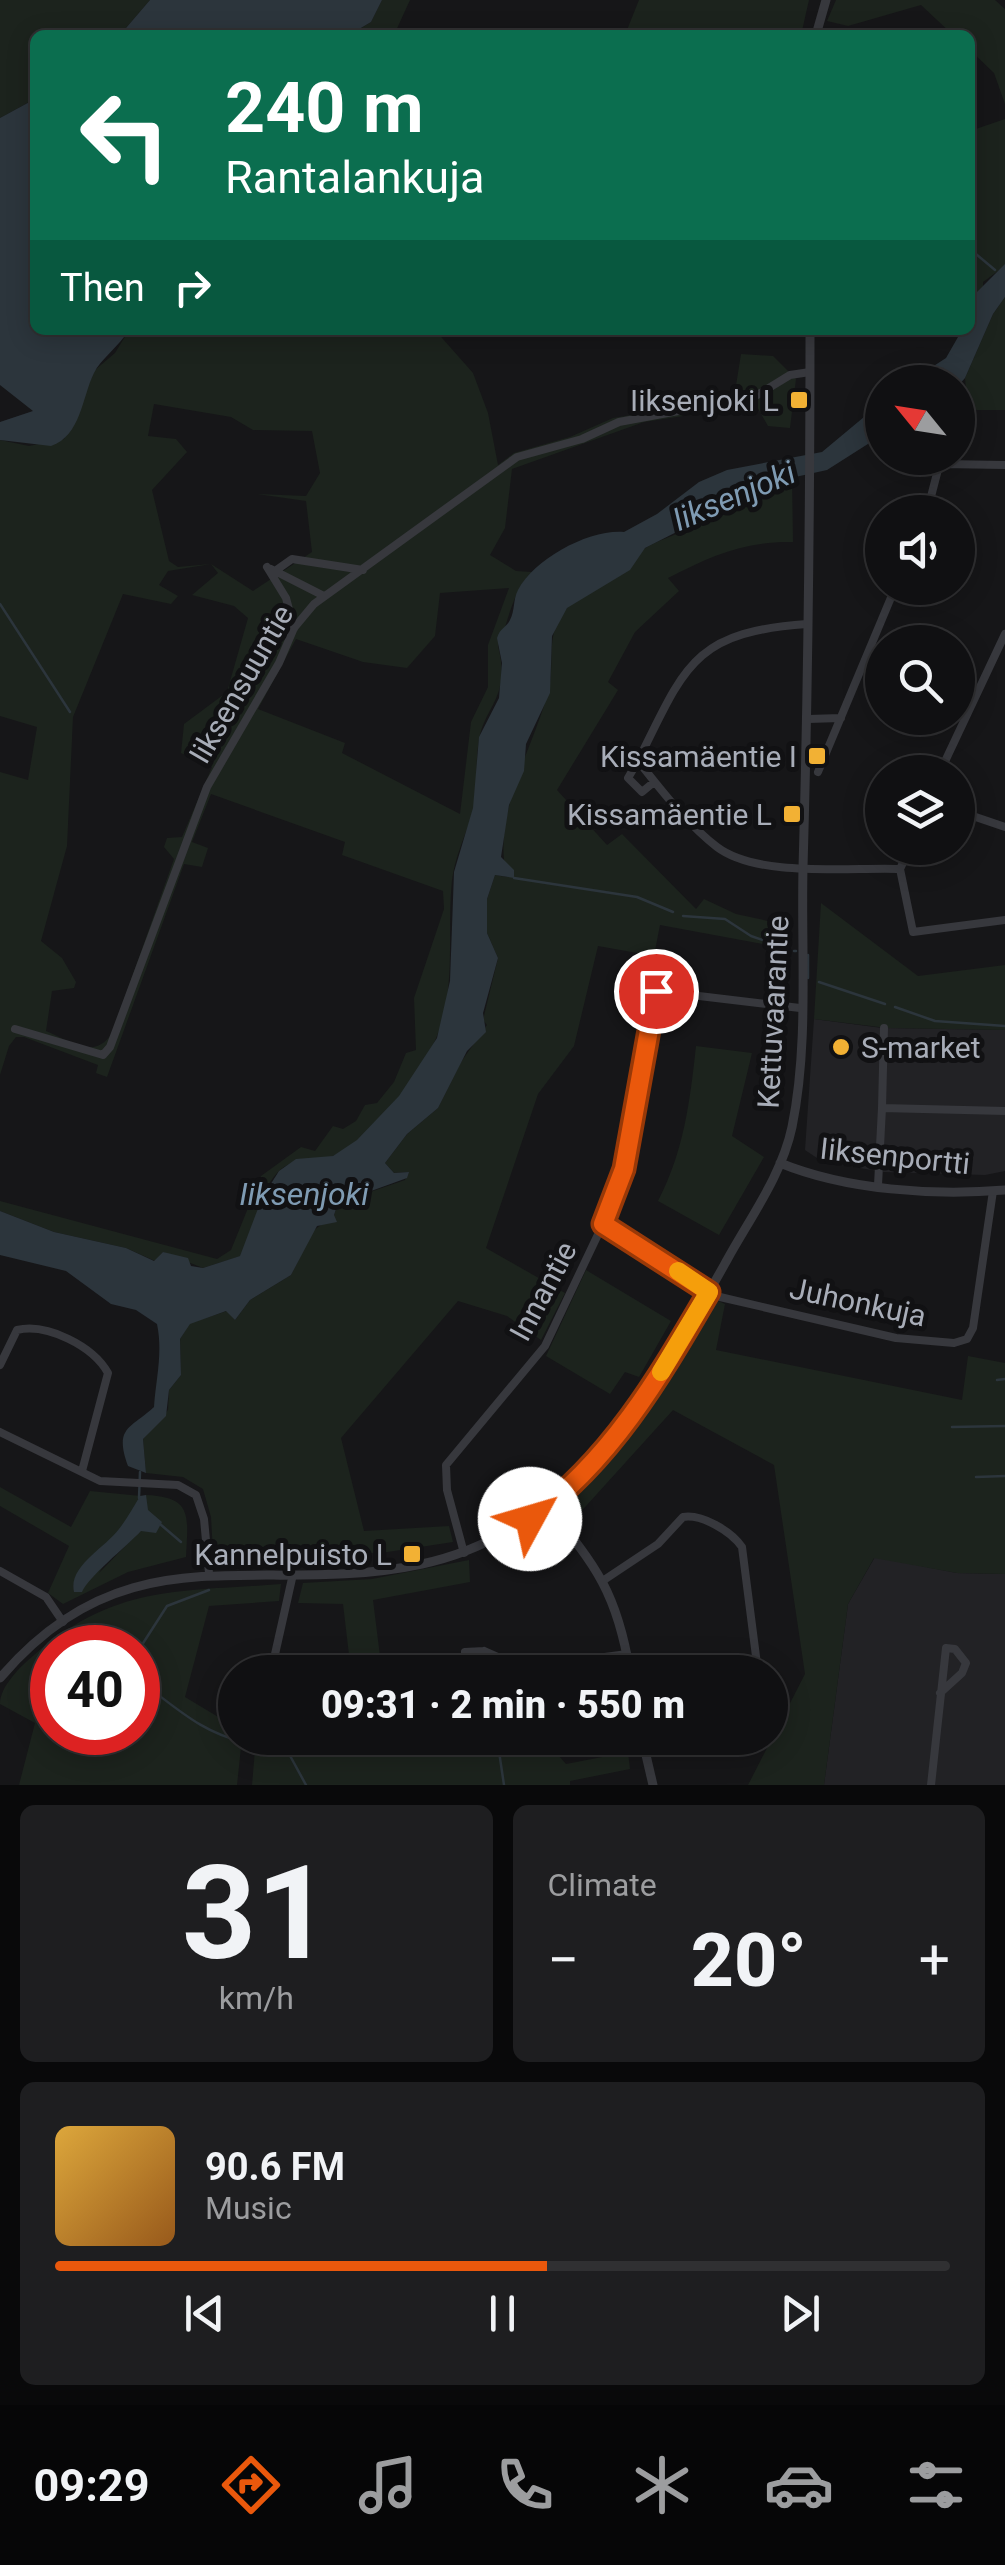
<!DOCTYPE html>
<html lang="en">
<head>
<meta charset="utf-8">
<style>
  body { margin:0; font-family:Roboto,sans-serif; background:#1e1e20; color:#f1f3f6; height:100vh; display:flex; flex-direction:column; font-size:38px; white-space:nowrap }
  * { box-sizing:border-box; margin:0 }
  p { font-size:32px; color:#9c9d9f }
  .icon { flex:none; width:55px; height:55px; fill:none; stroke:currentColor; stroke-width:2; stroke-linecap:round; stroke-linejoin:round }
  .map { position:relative; height:1785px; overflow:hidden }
  .drawer { display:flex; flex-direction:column; gap:20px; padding:20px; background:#09090a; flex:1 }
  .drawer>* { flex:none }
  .guide { position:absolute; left:30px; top:30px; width:945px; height:305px; border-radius:15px; box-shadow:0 5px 25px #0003,0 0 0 2px #303032; background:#0b6e4f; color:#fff; overflow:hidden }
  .needle { width:65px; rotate:300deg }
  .fabs { position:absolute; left:865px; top:365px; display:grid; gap:20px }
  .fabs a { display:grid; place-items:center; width:110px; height:110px; border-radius:50%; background:#101012; box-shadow:0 5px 25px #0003,0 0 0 2px #303032; font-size:50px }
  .speed { position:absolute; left:30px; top:1625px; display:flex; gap:20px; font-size:50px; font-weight:700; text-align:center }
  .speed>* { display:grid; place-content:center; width:130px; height:130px; border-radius:50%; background:#101012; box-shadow:0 5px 25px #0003,0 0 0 2px #303032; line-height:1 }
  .speed .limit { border:15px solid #d22; background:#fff; color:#111 }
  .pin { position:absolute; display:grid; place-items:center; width:85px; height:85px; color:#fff; margin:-42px; border:5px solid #fff; border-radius:50%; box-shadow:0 2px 10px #0007 }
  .me { position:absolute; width:110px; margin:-55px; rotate:51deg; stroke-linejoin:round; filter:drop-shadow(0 0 8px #0008) }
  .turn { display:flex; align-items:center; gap:35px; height:210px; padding:0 30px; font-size:45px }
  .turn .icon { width:130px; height:130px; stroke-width:2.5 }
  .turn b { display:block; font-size:70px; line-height:85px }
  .then { display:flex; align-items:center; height:95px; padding:0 30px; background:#0003; gap:20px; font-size:38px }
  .big { font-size:75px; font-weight:800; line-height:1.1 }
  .drawer .card { flex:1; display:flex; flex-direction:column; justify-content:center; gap:15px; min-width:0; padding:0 35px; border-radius:15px; background:#1e1e20 }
  .drawer .dial { align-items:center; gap:0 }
  .dial b { font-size:130px; line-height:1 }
  .song { display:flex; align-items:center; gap:30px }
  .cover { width:120px; height:120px; border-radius:15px; background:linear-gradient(135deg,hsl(40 70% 55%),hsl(30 70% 35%)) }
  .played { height:10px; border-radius:5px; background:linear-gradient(90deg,#ea580c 55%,#303032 55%) }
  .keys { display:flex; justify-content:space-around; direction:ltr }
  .heat { display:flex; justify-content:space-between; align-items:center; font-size:55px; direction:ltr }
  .drawer .tiles { flex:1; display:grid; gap:20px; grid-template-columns:1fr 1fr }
  .card:last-child { grid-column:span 2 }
  .trip { position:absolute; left:218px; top:1655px; width:570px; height:100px; border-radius:50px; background:#101012; box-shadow:0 5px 25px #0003,0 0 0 2px #303032; font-weight:800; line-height:100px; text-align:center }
  .dock { display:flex; height:160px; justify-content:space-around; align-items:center; background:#060607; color:#9c9d9f }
  .dock .icon { width:70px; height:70px }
  .dock .selected { color:#ea580c }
  .dock b { font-size:45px; color:#f1f3f6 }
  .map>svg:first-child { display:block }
</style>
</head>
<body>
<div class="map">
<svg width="1005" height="1785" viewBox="0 0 1005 1785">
  <rect width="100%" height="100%" fill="#161618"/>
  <path fill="#222225" d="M814,1019L882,1028L878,1171L823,1162L805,1150Z
    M887,1028L1005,1030V1171L985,1175L883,1172Z
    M875,1557L957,1573L1005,1574V1785H824L848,1604Z"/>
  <path fill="#1c231d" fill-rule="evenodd" d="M0,0H150L120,35H35V99L0,118Z
    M382,0H410L394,35H349L371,22Z
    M639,0H809L801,35H625Z
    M836,0H995L1005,9V104L994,73L970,50V35H953L921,5L848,26L827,21Z
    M1005,119V266L983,282V292L970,309V131Z
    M1005,297V410H968L965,378L993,314Z
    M129,330H435L473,373L488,413L498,465L514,453L570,437L613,418L734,398L741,354L773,356L796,379L790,428L768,426L756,405L644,422L512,469L505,528L490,555L516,571L532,572C512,591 509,621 498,646C512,700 482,705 478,747C475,768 479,794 472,815C465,836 455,857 452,880C446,940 460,1005 426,1057C405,1090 372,1143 333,1156C312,1163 296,1154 277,1173C256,1196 256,1230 241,1256L203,1268L163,1252L155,1261L126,1248L54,1232L0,1211V1201L217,1259L231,1250L261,1176L301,1147L315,1151L333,1126L343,1129L356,1121L365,1105L377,1103L394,1082L406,1053L416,1050L414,998L444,909L443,891L342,855L345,842L211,794L192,842L208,848L202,867L184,864L107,1077L96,1073L98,1065L24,1037H16L9,1046L0,1075V772L28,780L37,727L0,716V440L29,446L64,439L95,370L115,353ZM154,404L231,417L253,430L312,431L320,473L306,496L257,494L306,501L312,552L253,591L211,564L178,567L169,561L152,490L187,452L176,439L148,436ZM211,564L218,573L192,595L234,606L248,618L227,692L184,724L181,753L212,767L182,837L167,838L164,847L174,859L112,1033C94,1061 71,1041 46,1031L52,991L74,988L76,982L62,958L41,941L67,846L73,717L123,594L171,604L178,596L159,585L168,571ZM509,588L488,645V687L471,722L460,814L342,753L345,743L258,709L296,639L363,662L407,668L435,636L440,593Z
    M792,477L793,542C744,541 711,556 668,578L679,591L635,632L608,682L618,690L557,790L607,845L622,834L696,909L704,899L736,914L782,924L784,948L660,925L654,956L598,946L574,1046L538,1094L486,1248L565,1293L541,1340L507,1316L458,1301L341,1438L364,1531L449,1526L453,1542L381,1553L213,1552L211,1517L203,1489L183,1477L146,1473L143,1439L168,1410L169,1390L181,1375L180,1339L190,1323L227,1311L235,1320L250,1300L291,1275L313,1231L334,1215L338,1203L405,1180L408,1172L394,1173L385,1163L407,1134L438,1108L461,1062L487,1025L483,1020L498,958L487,933V899L495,875L507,877C491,814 533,750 549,689C555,663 545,634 565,610C575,598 591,594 603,585C616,575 628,559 642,550C659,539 680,534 697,525C728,509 758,483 792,477Z
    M821,903L918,976L1005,965V1030L887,1028L814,1019Z
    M696,1046L752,1053L732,1136L764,1157L719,1235L658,1201C684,1151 690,1101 696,1046Z
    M586,1270L671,1321L639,1377L625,1372L610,1394L546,1356Z
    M711,1298L725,1304L716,1350L962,1400L968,1356L1005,1363V1574L957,1573L874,1558L848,1604L824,1785H748L805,1674L774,1465L673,1410L577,1516L568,1496L629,1432Z
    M0,1487L71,1527L90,1491L141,1496L135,1514L99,1573L141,1530L146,1495C193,1497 188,1516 186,1557L128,1572L63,1604L48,1593L69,1546L0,1506Z
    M469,1560L470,1582L373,1600L382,1672H351L343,1604L298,1603L303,1583L372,1579Z
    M281,1584L279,1601L209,1606L185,1697L235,1727V1738H242L237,1785H19L35,1723L0,1704C0,1686 21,1666 34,1655C116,1584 180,1592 281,1584ZM52,1648H138V1732H52Z
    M256,1738H543L566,1764L628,1752L630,1769L570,1781V1785H252Z"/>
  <path fill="#2c353c" d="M150,0H382L371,22L349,35H120Z
    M35,99V330H129C119,346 100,360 94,373C82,397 81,436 51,446L0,440V422L33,411L0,385V118Z
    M1005,264V297L993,314L965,378L958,386L909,382L946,358L962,330H970L975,294Z
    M882,402V435L827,470L777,481L645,548L630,570L567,608L552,636L550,693L526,744L524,771L509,805L501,857L514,870V878L495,875L487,899V933L498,958L483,1013L486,1032L467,1051L438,1108L407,1134L385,1163L394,1173L409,1172L407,1178L338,1203L334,1215L337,1222L317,1226L291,1275L250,1300L235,1320L226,1311L190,1324L180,1339L181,1375L169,1390L166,1416L143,1439L146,1473L128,1466C114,1427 130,1429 154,1407C156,1378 163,1353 157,1324L136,1310L111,1304L66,1271L0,1255V1211L54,1232L126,1248L154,1261L163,1252L188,1258L191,1266L203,1268L240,1256L262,1198L279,1171L296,1159L333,1156L357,1140L399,1096L437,1038L450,981L454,872L473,808L479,737L499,698L502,663L497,638C500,628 506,628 510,620C515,611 513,599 518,590C535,558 590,529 624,532L657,514L699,482L727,470L822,452Z
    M146,1495L148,1510L162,1522L156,1533L141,1531C126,1547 88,1577 82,1592H74C68,1566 105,1548 119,1529C127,1519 134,1506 140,1496Z"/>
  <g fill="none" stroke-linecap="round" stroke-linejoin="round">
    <path stroke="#2c353c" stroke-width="2.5" d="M970,249L995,270
      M0,604L70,712
      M514,878L637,897L673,912
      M683,916L725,919L751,936L783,947
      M794,951H796
      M808,978V955
      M819,982L885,1004
      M895,1007L935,1021L1005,1026
      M997,1380L1005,1379
      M952,1427L1005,1426
      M976,1477L1005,1476
      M139,1498L140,1472
      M160,1524L181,1542
      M138,1651L167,1606L209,1590
      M138,1680C174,1705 199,1732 244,1742
      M497,1738L504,1785
      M254,1744L288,1752L306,1785"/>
    <path stroke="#37383d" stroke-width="8" d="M942,464L1005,465
      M927,512L941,458
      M267,567L286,598L294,628
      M271,569L324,596
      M275,571L292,559L363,570
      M807,624C693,632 685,666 638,761C662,791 687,824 717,847C758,878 850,867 900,869L910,848
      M808,719L841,718
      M638,761L628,778L642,792L654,782
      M818,772L895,588
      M940,772L1005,634
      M958,811L1005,827
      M900,869L913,932L1005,920
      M15,1029L103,1055L110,1047L207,787L279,663L294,628L314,604L517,457L582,439L619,422L754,397L790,375L810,372
      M882,1108L884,1028
      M878,1185L882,1108L1005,1111
      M603,1224L720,1297L896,1338L954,1343L967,1339L973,1328L993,1191
      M0,1365L17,1330C47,1323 93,1346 108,1373L82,1471
      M0,1432L100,1481L178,1485L196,1495L204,1519L209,1573
      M464,1553L447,1490L446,1465L545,1346L603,1224L624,1169L657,991L800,1008
      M0,1571L46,1597L63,1622
      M604,1580L658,1544L683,1517C702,1514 731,1531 742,1547L758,1672
      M484,1651L467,1663L465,1652L484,1651L523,1668L627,1654
      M271,1672L293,1574
      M646,1754L717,1738
      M931,1785L946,1648L955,1649L966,1663L962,1673L940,1693"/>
    <path stroke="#37383d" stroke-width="9" d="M816,35L826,0
      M780,1163C846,1190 934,1196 1005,1190
      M547,1506C597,1567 617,1593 630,1672
      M0,1678C131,1525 259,1599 422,1564C577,1531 656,1387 727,1260C750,1218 782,1175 792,1127C809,1044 801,953 803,868C808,689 810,509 810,330
      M642,1738L653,1785"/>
  </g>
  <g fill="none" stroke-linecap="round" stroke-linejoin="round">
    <g stroke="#983908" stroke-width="25">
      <path id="route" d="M530,1519C611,1461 660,1376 709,1292L603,1224L624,1169L656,991"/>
    </g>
    <use href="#route" stroke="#ea580c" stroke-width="18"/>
    <path stroke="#f59e0b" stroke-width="18" d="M661,1372L709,1292L678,1271"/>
  </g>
  <g fill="#f2b134" stroke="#111113" stroke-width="4">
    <rect x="789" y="390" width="20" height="20" rx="5"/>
    <rect x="807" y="746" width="20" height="20" rx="5"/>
    <rect x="782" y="804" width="20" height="20" rx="5"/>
    <circle cx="841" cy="1047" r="10"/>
    <rect x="402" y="1544" width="20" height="20" rx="5"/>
  </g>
  <g text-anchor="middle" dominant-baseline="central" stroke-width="10" stroke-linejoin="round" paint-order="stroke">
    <g font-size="30" fill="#a8adb8" stroke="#111113" text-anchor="end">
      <text x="779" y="400">Iiksenjoki L</text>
      <text x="797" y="756">Kissamäentie I</text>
      <text x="772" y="814">Kissamäentie L</text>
      <text x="861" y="1047" text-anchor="start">S-market</text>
      <text x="392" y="1554">Kannelpuisto L</text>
    </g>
    <g font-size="30" fill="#a8adb8" stroke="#111113">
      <text transform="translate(241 684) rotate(-60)">Iiksensuuntie</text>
      <text transform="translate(773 1012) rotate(-87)">Kettuvaarantie</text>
      <text transform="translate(895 1156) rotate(6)">Iiksenportti</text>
      <text transform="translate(543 1291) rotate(-62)">Innantie</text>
      <text transform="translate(858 1302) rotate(12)">Juhonkuja</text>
    </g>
    <g font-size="32" font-style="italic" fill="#7f9bb3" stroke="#111113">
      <text transform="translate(734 496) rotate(-23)">Iiksenjoki</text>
      <text x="304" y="1194">Iiksenjoki</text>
    </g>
  </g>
</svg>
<div class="fabs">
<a><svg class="needle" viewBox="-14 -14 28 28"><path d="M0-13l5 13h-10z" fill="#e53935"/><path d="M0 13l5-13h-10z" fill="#9c9d9f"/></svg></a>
<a><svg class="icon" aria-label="sound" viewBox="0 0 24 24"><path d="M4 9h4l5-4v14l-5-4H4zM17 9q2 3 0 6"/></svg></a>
<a><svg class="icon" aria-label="search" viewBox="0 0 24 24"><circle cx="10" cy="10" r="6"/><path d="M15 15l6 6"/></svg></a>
<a><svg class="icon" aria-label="layers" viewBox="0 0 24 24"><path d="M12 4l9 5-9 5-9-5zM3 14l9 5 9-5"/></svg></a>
</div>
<div class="speed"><div class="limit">40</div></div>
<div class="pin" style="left:656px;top:991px;background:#d93025"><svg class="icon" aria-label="arrive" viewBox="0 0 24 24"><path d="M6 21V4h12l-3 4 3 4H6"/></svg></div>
<svg class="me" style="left:530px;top:1519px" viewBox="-20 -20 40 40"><circle r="19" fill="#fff"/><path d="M0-13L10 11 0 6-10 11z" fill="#ea580c"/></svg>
<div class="trip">09:31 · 2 min · 550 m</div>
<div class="guide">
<div class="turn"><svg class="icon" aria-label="left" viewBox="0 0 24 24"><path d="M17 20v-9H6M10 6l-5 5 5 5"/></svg><div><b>240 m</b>Rantalankuja</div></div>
<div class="then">Then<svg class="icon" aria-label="right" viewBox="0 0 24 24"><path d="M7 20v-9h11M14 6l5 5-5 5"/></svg></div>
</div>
</div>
<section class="drawer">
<div class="tiles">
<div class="card dial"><b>31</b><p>km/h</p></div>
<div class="card"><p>Climate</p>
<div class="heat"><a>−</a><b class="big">20°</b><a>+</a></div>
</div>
<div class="card">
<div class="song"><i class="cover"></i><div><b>90.6 FM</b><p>Music</p></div></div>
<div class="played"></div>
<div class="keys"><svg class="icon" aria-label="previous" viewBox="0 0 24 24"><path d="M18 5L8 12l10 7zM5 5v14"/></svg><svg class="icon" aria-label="pause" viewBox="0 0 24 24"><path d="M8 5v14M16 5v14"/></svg><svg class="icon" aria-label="next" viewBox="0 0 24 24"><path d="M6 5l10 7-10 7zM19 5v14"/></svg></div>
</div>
</div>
</section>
<nav class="dock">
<b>09:29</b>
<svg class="icon selected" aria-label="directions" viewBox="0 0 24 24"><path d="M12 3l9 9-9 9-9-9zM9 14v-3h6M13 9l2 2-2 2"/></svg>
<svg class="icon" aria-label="music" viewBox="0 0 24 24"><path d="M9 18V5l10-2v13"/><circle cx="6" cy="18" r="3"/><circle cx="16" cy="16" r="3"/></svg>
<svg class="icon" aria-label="phone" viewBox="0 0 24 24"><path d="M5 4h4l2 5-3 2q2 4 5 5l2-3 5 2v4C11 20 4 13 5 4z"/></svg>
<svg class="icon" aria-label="climate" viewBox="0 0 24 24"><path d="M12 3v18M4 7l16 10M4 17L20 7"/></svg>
<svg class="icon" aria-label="car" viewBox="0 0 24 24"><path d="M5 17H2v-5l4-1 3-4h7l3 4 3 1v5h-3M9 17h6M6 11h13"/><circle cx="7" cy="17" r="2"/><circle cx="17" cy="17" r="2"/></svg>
<svg class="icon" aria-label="filters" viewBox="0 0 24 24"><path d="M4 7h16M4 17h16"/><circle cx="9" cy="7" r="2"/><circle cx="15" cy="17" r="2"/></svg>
</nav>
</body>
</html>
